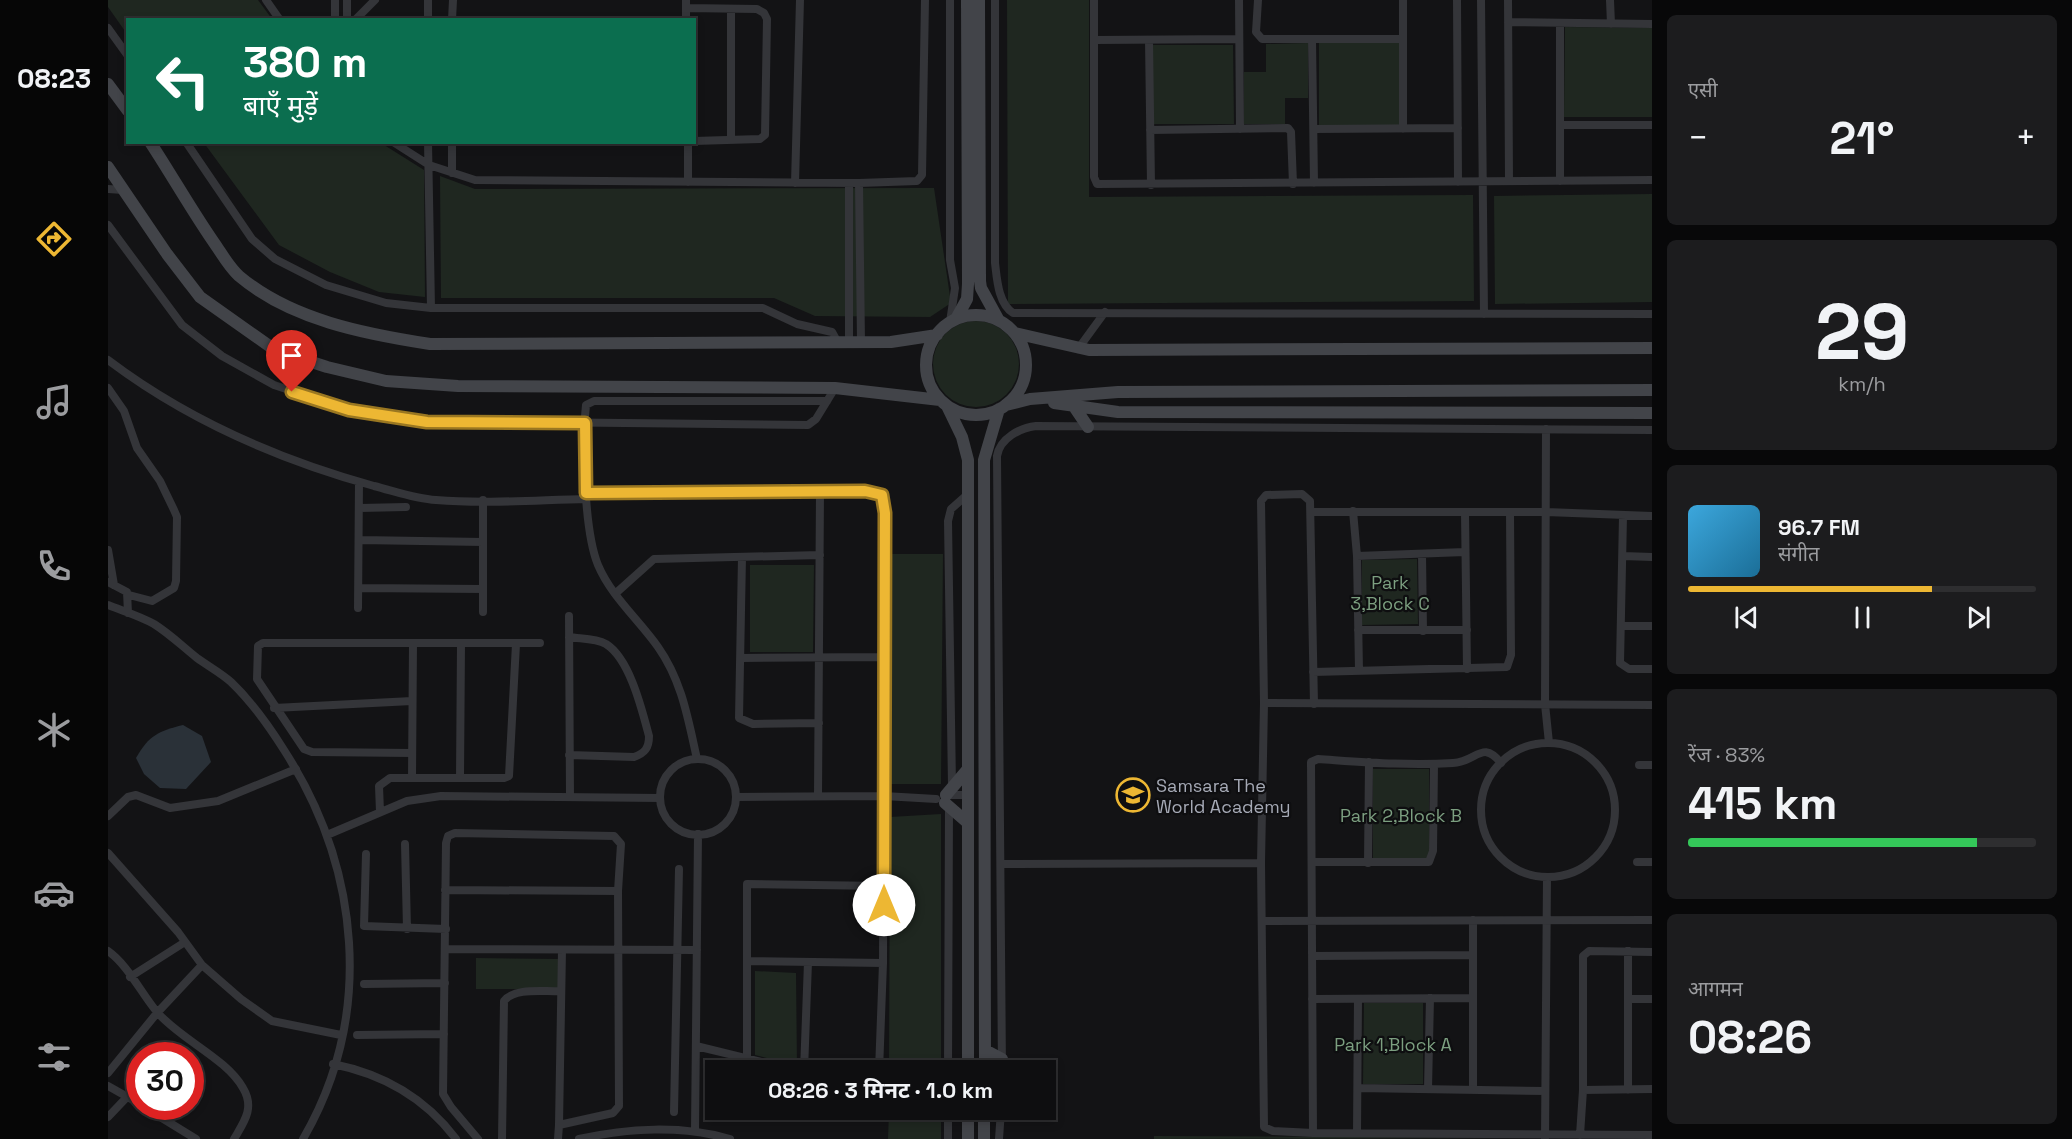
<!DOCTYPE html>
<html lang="hi">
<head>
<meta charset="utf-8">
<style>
  body { margin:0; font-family:"Space Grotesk","Noto Sans Devanagari",sans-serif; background:#1c1c1e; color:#f1f3f6; height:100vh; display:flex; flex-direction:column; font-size:22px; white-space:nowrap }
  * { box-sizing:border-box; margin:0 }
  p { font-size:20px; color:#9b9c9f }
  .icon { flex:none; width:33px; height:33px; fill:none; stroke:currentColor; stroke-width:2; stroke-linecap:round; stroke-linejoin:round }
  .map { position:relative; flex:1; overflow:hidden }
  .side { display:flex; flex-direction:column; gap:15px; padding:15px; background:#080809; width:420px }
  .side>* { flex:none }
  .banner { position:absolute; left:18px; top:18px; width:570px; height:126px; border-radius:0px; box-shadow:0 3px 9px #0003,0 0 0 2px #2e2e30; background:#0b6e4f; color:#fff; overflow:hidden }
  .speed { position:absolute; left:18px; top:1042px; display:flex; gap:12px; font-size:30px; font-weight:700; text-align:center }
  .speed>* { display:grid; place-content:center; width:78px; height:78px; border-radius:50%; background:#0e0e10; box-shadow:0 3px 9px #0003,0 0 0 2px #2e2e30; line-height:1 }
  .speed .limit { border:9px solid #d22; background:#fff; color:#111 }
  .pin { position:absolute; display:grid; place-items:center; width:51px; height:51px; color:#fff; margin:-62px -26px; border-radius:50% 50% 50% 0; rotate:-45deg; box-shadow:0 0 6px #0007 }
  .pin .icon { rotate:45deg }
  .me { position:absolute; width:66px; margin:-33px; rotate:0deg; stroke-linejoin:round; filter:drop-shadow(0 0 4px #0008) }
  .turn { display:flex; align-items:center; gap:21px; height:126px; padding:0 18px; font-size:27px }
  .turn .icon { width:78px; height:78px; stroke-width:2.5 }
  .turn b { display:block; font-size:42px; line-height:51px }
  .big { font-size:45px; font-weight:700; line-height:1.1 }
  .side .card { flex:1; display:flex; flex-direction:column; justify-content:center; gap:9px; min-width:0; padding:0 21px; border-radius:9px; background:#1c1c1e }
  .side .dial { align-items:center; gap:0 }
  .dial b { font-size:78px; line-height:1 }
  .song { display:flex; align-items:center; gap:18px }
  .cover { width:72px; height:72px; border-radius:9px; background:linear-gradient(135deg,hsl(200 70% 55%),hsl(200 70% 35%)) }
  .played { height:6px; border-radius:3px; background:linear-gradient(90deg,#edb733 70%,#2e2e30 70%) }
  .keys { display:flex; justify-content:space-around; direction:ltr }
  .heat { display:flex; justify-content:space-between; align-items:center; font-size:33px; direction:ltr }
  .charge { height:9px; border-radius:4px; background:linear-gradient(90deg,#34c759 83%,#2e2e30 0) }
  .trip { position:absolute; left:597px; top:1060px; width:351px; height:60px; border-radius:0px; background:#0e0e10; box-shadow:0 3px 9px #0003,0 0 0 2px #2e2e30; font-weight:700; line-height:60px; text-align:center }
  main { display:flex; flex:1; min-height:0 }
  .menu { display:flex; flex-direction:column; width:108px; justify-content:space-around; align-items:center; background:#060606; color:#9b9c9f }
  .menu .icon { width:42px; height:42px }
  .menu .on { color:#edb733 }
  .menu b { font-size:27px; color:#f1f3f6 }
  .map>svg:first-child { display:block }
</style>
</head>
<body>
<main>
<nav class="menu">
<b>08:23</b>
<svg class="icon on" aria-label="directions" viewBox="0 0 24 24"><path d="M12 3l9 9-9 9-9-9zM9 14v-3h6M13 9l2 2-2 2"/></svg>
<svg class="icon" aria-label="music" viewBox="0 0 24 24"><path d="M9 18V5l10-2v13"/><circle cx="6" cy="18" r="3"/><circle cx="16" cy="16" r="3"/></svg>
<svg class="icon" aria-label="phone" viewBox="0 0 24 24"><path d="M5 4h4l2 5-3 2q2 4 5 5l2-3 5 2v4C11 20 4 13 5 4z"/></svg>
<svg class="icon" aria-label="climate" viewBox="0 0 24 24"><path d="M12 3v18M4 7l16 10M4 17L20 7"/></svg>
<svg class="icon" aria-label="car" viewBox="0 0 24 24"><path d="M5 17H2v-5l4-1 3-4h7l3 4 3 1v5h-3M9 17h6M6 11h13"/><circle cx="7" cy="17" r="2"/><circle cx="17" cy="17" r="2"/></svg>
<svg class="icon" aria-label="filters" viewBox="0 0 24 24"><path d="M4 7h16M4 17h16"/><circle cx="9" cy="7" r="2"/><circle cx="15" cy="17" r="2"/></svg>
</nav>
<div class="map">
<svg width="1544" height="1139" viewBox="0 0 1544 1139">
  <rect width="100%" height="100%" fill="#131315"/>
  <path fill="#1f2720" d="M0,0H150L164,19L20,20L19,34L0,7Z
    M899,0H981V197L1365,195L1366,301L900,304Z
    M1457,27L1544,28V117H1456Z
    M1200,43V98H1177V124H1136V72H1158V44Z
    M1211,43H1292V125H1211Z
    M1045,45H1125L1126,124H1045Z
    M96,143H273L316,170L317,297L271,292L222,272L171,245Z
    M332,176L367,189L826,188L843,303L822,317L707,316L666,298H333Z
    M1544,194V302L1387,304L1386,196Z
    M825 364a43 43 0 1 1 86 0a43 43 0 1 1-86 0Z
    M784,554H835L833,784H782Z
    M1309,559L1310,624L1254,625V560Z
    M642,565H706L705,652H642Z
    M1265,769H1321V860H1265Z
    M833,814V1071H781L782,817Z
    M368,958L451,959V989H368Z
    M647,971L688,973L689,1066L647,1055Z
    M1256,1003H1315V1084H1255Z
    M781,1110H833V1139H780Z
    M1046,1136L1429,1138L1046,1139Z"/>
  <path fill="#2a3138" d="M75,725L94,736L103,762L78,789L52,788L36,774L28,758C41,735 51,731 75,725Z"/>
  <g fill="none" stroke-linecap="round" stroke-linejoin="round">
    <path stroke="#343539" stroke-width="8" d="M158,0L172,20
      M320,0V20
      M578,0V20
      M842,0V260L847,288L842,322
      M887,0V263C889,279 890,303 905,313L1544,314
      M986,0V177L989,184L1544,180
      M1131,0L1132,129
      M1150,0L1148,32L1154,39H1295
      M1349,0L1350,182
      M1373,0L1376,314
      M1400,0L1401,181
      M1502,0L1503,24
      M578,8L649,9L656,13L659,19L657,135L652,139L586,141
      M623,9V140
      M227,20V0
      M239,20V0
      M247,20L267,0
      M344,20L345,0
      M1400,22L1544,24
      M0,28L20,56
      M1204,39L1206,183
      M987,40L1131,39
      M1041,40L1043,185
      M1452,125H1544
      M1206,129L1350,128
      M1295,129V0
      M1042,130L1180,128L1183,132L1185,184
      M78,142L144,239L167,259L218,285L278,303L323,308H655L689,324L724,332L729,341
      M285,142L321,165L367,180L751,183L809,181L814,175L817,0
      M320,142L323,308
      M580,142V182
      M344,173V142
      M1452,181V23
      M687,183L692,0
      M751,183L753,342
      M0,189L15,190
      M0,225L74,325L114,356L166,385L241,410L319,421L700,425L708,419L727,388
      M741,342V183
      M970,349L997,312
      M0,360C78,419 172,460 266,486C286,491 307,499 328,500C377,504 429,500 478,499
      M0,388L16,411L29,448L52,481L66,510L69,517L68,581L66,588L44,601L21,595
      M1438,429L1437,704L1441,743
      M478,493L757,491L774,495L777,513L775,963L771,1071
      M375,500V612
      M252,508L298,507
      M1245,511L1249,556L1251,671
      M1203,512H1438L1544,516
      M1357,513L1359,669
      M1515,516L1512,663L1521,669H1544
      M252,540L375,542
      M0,550L6,585
      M1314,554L1315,631
      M1249,556L1357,552
      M1515,556L1544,557
      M634,557L631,718L645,724L711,723
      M0,582L19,592L20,613
      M251,588L375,589
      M508,593L546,559L712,555
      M0,605C15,611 32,616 46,624C62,634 75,647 89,658C100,666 113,673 123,682C143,701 161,726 176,750C252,868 267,1015 195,1139
      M250,608L251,482
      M461,616L462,797
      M1513,626H1544
      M1250,630H1359
      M461,637C472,639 487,638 498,644C522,659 534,710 541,736C541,748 537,753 526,757L461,755
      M634,658L777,657
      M1205,672L1399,667L1403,655L1402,513
      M1156,703L1544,705
      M1206,704L1202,501L1194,494L1158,495L1153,501L1156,703L1153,863L1156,1127L1165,1131L1205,1133L1544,1135
      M166,708L304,701
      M1373 810a67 67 0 1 1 134 0a67 67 0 1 1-134 0Z
      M304,753L204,752L196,749L149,679L150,646L155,643H432
      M589,759C580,719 574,681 550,647C531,620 503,596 490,565C476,531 474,443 478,405L486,401H719
      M552 797a38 38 0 1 1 76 0a38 38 0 1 1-76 0Z
      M1531,765H1544
      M352,777L353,644
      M304,778L305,644
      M844,786L840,521L843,509L860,494
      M836,795H860
      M710,796L712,491
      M628,797L776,796L828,799
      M272,812L271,786L282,778H396L401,776L408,644
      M0,816L20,797L28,795L62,808L110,801L188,769
      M219,835L299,801L333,796L552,798
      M297,844L299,929
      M0,853L70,932L94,965L133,999L164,1021L233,1035
      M258,854L256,926L338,929
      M1205,862H1321L1325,851L1326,764
      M1529,862H1544
      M1260,863L1261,762
      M894,864L1153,863
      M337,890L510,891
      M1155,921L1544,920
      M338,949L589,950
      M0,951C20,965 33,993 49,1012C73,1040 118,1058 135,1088C147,1108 136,1122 126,1139
      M1204,956L1365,955
      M639,961L775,963
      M22,977L77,942
      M256,984L337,983
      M1204,999L1365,998
      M1520,999H1544
      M249,1035L336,1034
      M588,1046L691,1071
      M639,1057V884L776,886
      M225,1064C275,1074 318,1099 348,1139
      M696,1071L700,962
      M840,1071L841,806
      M894,1071L889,456C892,438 912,428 928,426L1544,430
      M0,1073L49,1013L94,965
      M0,1086L32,1104
      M1250,1088L1437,1091
      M1320,1089L1322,998
      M1365,1090V920
      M1475,1090L1544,1089
      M1520,1090V951
      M36,1107L88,1139
      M566,1112L571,869
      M0,1117L19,1097
      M587,1130L590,834
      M1205,1133L1203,762L1210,759C1255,762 1300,766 1345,763C1369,762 1374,739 1393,763
      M1249,1133L1250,999
      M1472,1135L1475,1090V956L1481,951L1544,952
      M1437,1138L1439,877
      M370,1139L343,1107L335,1094L338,843L340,836L347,833L506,836L513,844L510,891L511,1106L505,1113L451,1125L454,950
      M394,1139L396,1001C407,987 436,992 452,991
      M450,1139L451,1125
      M471,1139C519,1128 574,1125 622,1139
      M840,1139V1110
      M891,1139L893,1110"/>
    <path stroke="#424449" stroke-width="12" d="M871,0L872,281L873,288L890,319
      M0,84L20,111
      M42,142C65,177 85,213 109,247C115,256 122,268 131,276C183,320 257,334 322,344L783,342L829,335
      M0,167L59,254L92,297L167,350L219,367L278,381L350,386L727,388L832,400
      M818 365a50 50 0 1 1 100 0a50 50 0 1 1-100 0Z
      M848,319L859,299L860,284L859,0
      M907,333L981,350L1544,348
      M946,403L1010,412L1544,413
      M898,405L922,399L1010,392L1544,390
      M965,405L980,427
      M839,406L854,437L860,460V1071
      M838,795L860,769
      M837,803L860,823
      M877,1050L894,1059
      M877,1071L876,460L891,409
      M860,1110V1139
      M876,1139V1110"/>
  </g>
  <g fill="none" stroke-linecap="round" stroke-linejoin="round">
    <g stroke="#9a7721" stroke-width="15">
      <path id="route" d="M184,392L241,410L319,422L477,423L478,493L757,491L774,495L777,513L776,905"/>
    </g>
    <use href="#route" stroke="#edb733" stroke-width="10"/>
  </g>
  <defs>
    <g id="school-ring" transform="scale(1.725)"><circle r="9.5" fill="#0e0e10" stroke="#edb733" stroke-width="1.5"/><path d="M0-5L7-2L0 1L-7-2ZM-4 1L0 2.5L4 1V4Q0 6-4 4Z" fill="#edb733"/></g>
  </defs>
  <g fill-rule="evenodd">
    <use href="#school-ring" x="1025" y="795"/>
  </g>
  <g text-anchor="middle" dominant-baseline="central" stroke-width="4.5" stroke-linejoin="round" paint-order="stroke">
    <g font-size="18" fill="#7c9f80" stroke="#0e0e10">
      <text x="1282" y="582">Park<tspan x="1282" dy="21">3,Block C</tspan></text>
      <text x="1293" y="815">Park 2,Block B</text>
      <text x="1285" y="1044">Park 1,Block A</text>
    </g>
    <g font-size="18" fill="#a5a9b5" stroke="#0e0e10" text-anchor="start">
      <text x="1048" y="785">Samsara The<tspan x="1048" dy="21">World Academy</tspan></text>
    </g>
  </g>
</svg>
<div class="speed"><div class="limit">30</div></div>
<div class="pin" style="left:184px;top:392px;background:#d93025"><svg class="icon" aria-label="arrive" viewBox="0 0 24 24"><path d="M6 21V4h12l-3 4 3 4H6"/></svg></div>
<svg class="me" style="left:776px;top:905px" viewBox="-20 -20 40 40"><circle r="19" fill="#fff"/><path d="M0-13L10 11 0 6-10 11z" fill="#edb733"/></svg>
<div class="trip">08:26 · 3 मिनट · 1.0 km</div>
<div class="banner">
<div class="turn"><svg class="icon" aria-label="left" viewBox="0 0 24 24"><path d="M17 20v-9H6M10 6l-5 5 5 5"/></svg><div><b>380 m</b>बाएँ मुड़ें</div></div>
</div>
</div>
<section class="side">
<div class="card"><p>एसी</p>
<div class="heat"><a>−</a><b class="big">21°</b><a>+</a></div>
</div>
<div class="card dial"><b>29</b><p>km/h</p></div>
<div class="card">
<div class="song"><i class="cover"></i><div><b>96.7 FM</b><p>संगीत</p></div></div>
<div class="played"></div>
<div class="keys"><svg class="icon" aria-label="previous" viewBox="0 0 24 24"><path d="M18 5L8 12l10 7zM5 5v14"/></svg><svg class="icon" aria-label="pause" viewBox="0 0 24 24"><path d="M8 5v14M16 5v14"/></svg><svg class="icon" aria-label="next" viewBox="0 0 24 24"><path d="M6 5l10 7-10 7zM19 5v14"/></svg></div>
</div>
<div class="card"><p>रेंज · 83%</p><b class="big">415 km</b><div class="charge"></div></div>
<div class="card"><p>आगमन</p><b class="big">08:26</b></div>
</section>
</main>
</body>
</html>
